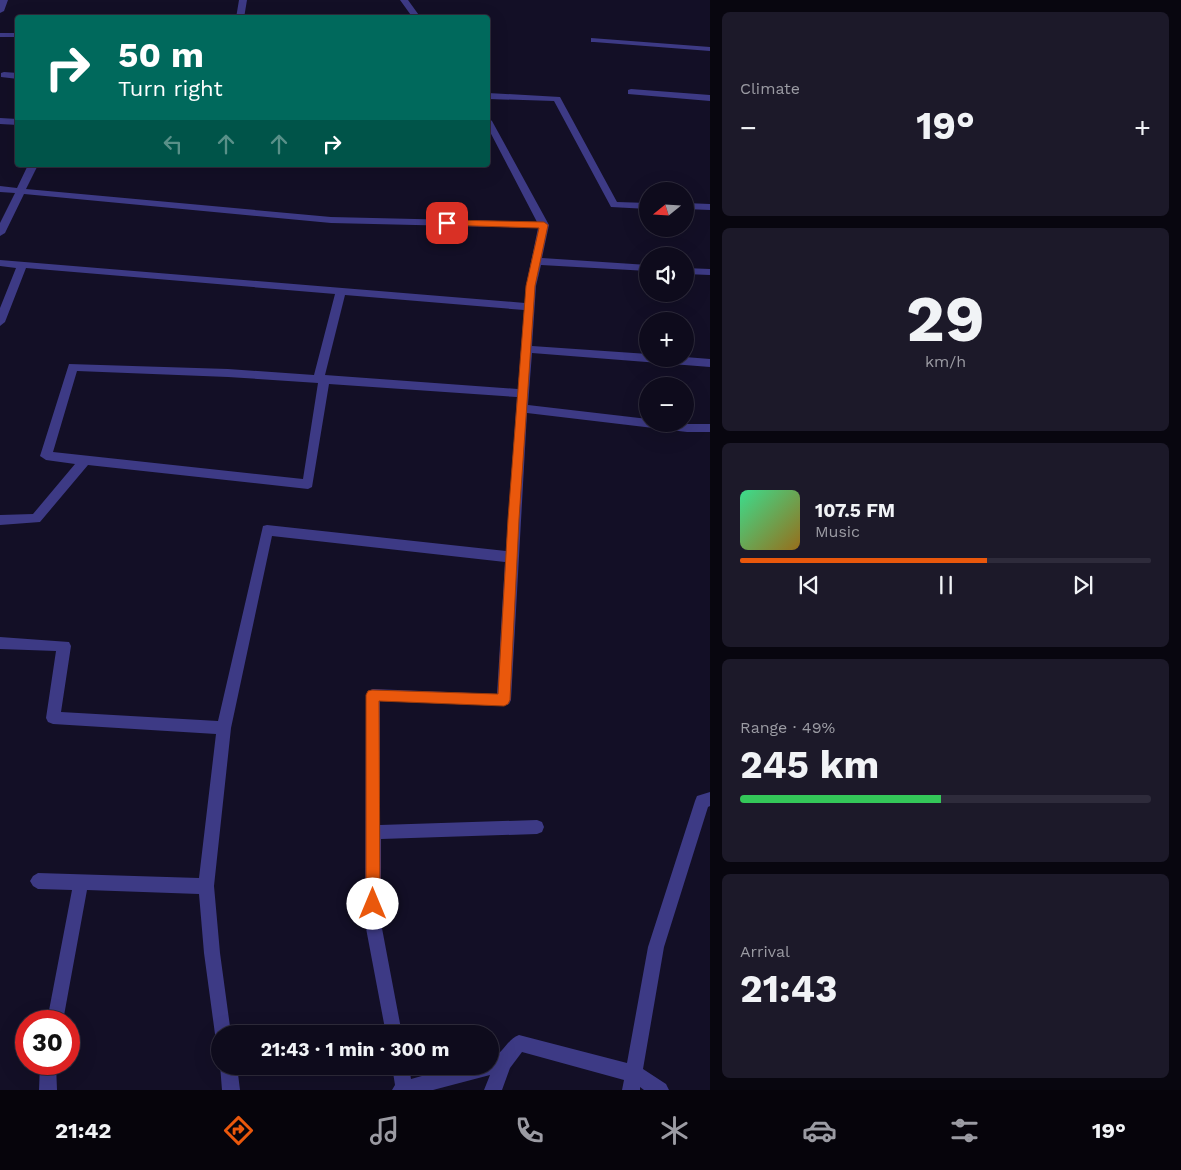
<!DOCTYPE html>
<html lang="en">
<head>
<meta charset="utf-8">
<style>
  body { margin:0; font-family:"Work Sans",sans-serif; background:#1c1929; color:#f1f3f6; height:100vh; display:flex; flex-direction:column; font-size:19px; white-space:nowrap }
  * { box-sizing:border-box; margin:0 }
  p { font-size:16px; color:#9b9ba3 }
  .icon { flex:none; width:28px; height:28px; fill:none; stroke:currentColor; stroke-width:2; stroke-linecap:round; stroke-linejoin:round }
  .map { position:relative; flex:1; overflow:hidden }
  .side { display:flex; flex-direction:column; gap:12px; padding:12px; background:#08060f; width:471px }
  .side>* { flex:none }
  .guide { position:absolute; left:15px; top:15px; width:475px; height:152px; border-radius:5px; box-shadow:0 5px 20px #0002,0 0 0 1px #2e2b3b; background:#00695c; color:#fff; overflow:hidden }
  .needle { width:32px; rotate:252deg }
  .fabs { position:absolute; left:639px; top:182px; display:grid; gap:10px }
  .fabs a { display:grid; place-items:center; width:55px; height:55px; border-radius:50%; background:#0e0b1c; box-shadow:0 5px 20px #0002,0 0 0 1px #2e2b3b; font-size:25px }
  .speed { position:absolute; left:15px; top:1010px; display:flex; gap:10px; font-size:25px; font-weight:700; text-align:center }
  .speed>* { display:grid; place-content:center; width:65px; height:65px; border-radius:50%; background:#0e0b1c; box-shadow:0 5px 20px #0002,0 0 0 1px #2e2b3b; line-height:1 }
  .speed .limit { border:8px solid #d22; background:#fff; color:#111 }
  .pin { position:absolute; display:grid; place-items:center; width:42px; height:42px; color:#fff; margin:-21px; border-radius:10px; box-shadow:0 2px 8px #0006 }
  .me { position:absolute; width:55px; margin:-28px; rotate:0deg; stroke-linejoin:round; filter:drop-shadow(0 0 4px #0008) }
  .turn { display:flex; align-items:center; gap:18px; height:105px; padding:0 20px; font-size:22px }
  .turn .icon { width:65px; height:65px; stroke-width:2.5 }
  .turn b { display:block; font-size:35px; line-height:42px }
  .lanes { display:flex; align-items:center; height:48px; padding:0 20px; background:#0003; justify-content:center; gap:25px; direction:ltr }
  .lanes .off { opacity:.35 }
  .big { font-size:38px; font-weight:700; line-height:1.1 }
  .side .tile { flex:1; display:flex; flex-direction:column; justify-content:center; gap:8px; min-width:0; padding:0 18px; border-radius:8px; background:#1c1929 }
  .side .dial { align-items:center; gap:0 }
  .dial b { font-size:65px; line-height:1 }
  .song { display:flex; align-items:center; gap:15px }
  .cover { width:60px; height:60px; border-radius:8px; background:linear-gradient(135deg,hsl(150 70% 55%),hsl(40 70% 35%)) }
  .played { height:5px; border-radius:2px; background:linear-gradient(90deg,#ea580c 60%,#2e2b3b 60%) }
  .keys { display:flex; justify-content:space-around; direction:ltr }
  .heat { display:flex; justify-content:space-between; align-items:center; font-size:28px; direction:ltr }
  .charge { height:8px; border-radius:4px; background:linear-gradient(90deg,#34c759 49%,#2e2b3b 0) }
  .trip { position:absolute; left:211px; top:1025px; width:288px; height:50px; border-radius:25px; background:#0e0b1c; box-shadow:0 5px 20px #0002,0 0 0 1px #2e2b3b; font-weight:700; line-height:50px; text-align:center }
  .tabs { display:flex; height:80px; justify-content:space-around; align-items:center; background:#06040b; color:#9b9ba3 }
  .tabs .icon { width:35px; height:35px }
  .tabs .current { color:#ea580c }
  .tabs b { font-size:22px; color:#f1f3f6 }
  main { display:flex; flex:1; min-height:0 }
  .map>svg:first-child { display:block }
</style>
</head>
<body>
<main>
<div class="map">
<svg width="710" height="1090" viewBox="0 0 710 1090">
  <rect width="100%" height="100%" fill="#130f26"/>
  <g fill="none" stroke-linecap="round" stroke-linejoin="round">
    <path fill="#3d3a85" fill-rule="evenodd" d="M0,0H8L4,11L0,13Z
      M239,0H247L244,18H236Z
      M400,0H408L421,18H413Z
      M0,33H18V37H0Z
      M591,38L710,47V51L594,42H591Z
      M4,72L18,73V79L1,77V73Z
      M631,89L710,95V101L628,94V90Z
      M488,93L560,97L617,202L648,203V209L611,207L554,101L488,99Z
      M0,118L18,119V125L0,124Z
      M488,118L492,121L549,225L542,258L648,265V271L541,265L536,286L532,346L648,354V359L685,357L710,359V367L532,353L528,405L648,419V424H710V432H687L527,413L511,700L509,704L504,706L380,701V825L537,820L542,822L544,827L542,832L537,834L381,839V923L402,1034H386L365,923L366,695L368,691L373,689L497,694L505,562L272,536L231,728L214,886L220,953L231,1034H220V1041L217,1040L215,1034L204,953L199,894L87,890L63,1021H47L72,890L38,889L33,886L30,881L33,876L38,873L199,878L216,734L53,724L48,722L46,718L56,651L0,649V637L69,642L71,646L61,712L218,721L263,526L267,525L506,551L517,397L329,384L312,487L308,489L88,465L40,522L0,525V515L33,514L75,464L46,460L40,456L69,364L228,369L314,375L335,294L26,268L5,322L0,326V308L16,268L0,266V260L525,303L526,286L538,228L331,223L24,194L5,233L0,236V223L15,193L0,192V186L17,188L28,165H38L26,189L331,217L537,222L488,128ZM345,295L524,310L518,389L325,375ZM77,371L228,377L318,383L303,479L53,452Z
      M685,203L710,204V210L685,209Z
      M685,268L710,269V275L685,274Z
      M710,792V806L708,807L664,947L643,1069L666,1084L669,1090H644L640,1087V1090H622L624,1080L522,1052L510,1068L502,1090H484L490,1075L433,1090H392L395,1085L392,1066H409L411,1079L458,1066H490V1058C504,1054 506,1040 519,1035L627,1063L648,947L695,801L697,796Z
      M40,1064H56L57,1090H39Z
      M220,1065L237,1066L240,1090H222Z"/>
  </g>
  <path fill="#ea580c" stroke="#983908" d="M447,220L544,222L548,225L535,286L519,519L510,700L508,704L504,706L379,701L380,904L378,910L373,912L368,910L366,904V695L368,691L372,690L498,694L508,519L526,286L539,228L444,225V221Z"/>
</svg>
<div class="fabs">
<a><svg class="needle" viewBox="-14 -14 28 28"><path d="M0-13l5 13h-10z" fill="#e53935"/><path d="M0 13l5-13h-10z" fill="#9b9ba3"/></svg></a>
<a><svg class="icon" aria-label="sound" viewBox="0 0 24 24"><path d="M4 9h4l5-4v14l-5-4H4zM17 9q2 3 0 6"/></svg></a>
<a>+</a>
<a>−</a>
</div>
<div class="speed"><div class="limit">30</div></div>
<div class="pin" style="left:447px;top:223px;background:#d93025"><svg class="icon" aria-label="arrive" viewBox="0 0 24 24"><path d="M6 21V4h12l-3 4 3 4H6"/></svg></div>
<svg class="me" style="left:373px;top:904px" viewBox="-20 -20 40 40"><circle r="19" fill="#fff"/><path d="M0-13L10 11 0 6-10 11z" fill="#ea580c"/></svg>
<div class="trip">21:43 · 1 min · 300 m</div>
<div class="guide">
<div class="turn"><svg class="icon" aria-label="right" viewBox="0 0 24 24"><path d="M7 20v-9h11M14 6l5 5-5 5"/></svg><div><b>50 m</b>Turn right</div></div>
<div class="lanes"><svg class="icon off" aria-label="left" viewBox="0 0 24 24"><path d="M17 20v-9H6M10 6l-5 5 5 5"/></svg><svg class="icon off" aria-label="ahead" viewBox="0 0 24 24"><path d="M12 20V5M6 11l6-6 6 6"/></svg><svg class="icon off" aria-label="ahead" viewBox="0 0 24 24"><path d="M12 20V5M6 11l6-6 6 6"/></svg><svg class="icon" aria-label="right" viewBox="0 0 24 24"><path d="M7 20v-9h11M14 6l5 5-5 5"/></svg></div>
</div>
</div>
<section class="side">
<div class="tile"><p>Climate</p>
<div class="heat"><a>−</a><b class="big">19°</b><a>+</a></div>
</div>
<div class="tile dial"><b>29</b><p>km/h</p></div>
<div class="tile">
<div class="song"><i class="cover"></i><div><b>107.5 FM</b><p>Music</p></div></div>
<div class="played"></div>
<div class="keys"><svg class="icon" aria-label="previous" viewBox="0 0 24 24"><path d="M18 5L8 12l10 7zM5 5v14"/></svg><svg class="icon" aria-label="pause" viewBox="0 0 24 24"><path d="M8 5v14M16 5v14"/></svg><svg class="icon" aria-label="next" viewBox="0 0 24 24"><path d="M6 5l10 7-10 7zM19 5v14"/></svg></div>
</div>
<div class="tile"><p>Range · 49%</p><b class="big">245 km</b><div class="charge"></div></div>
<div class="tile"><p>Arrival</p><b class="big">21:43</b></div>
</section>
</main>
<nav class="tabs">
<b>21:42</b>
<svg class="icon current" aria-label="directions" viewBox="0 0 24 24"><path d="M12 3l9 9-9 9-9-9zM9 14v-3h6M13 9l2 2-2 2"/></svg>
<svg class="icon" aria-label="music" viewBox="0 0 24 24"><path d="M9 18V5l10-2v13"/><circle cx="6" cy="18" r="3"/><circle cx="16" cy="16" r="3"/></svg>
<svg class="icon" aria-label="phone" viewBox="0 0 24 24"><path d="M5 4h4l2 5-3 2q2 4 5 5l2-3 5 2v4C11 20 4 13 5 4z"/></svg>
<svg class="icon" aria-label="climate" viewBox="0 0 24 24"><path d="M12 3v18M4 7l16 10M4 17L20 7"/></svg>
<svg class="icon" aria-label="car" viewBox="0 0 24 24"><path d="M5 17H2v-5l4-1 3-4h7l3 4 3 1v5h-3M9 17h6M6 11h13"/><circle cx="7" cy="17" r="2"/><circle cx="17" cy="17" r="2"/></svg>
<svg class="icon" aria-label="filters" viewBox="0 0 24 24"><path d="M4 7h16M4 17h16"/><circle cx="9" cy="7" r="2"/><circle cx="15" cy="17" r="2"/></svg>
<b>19°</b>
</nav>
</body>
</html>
